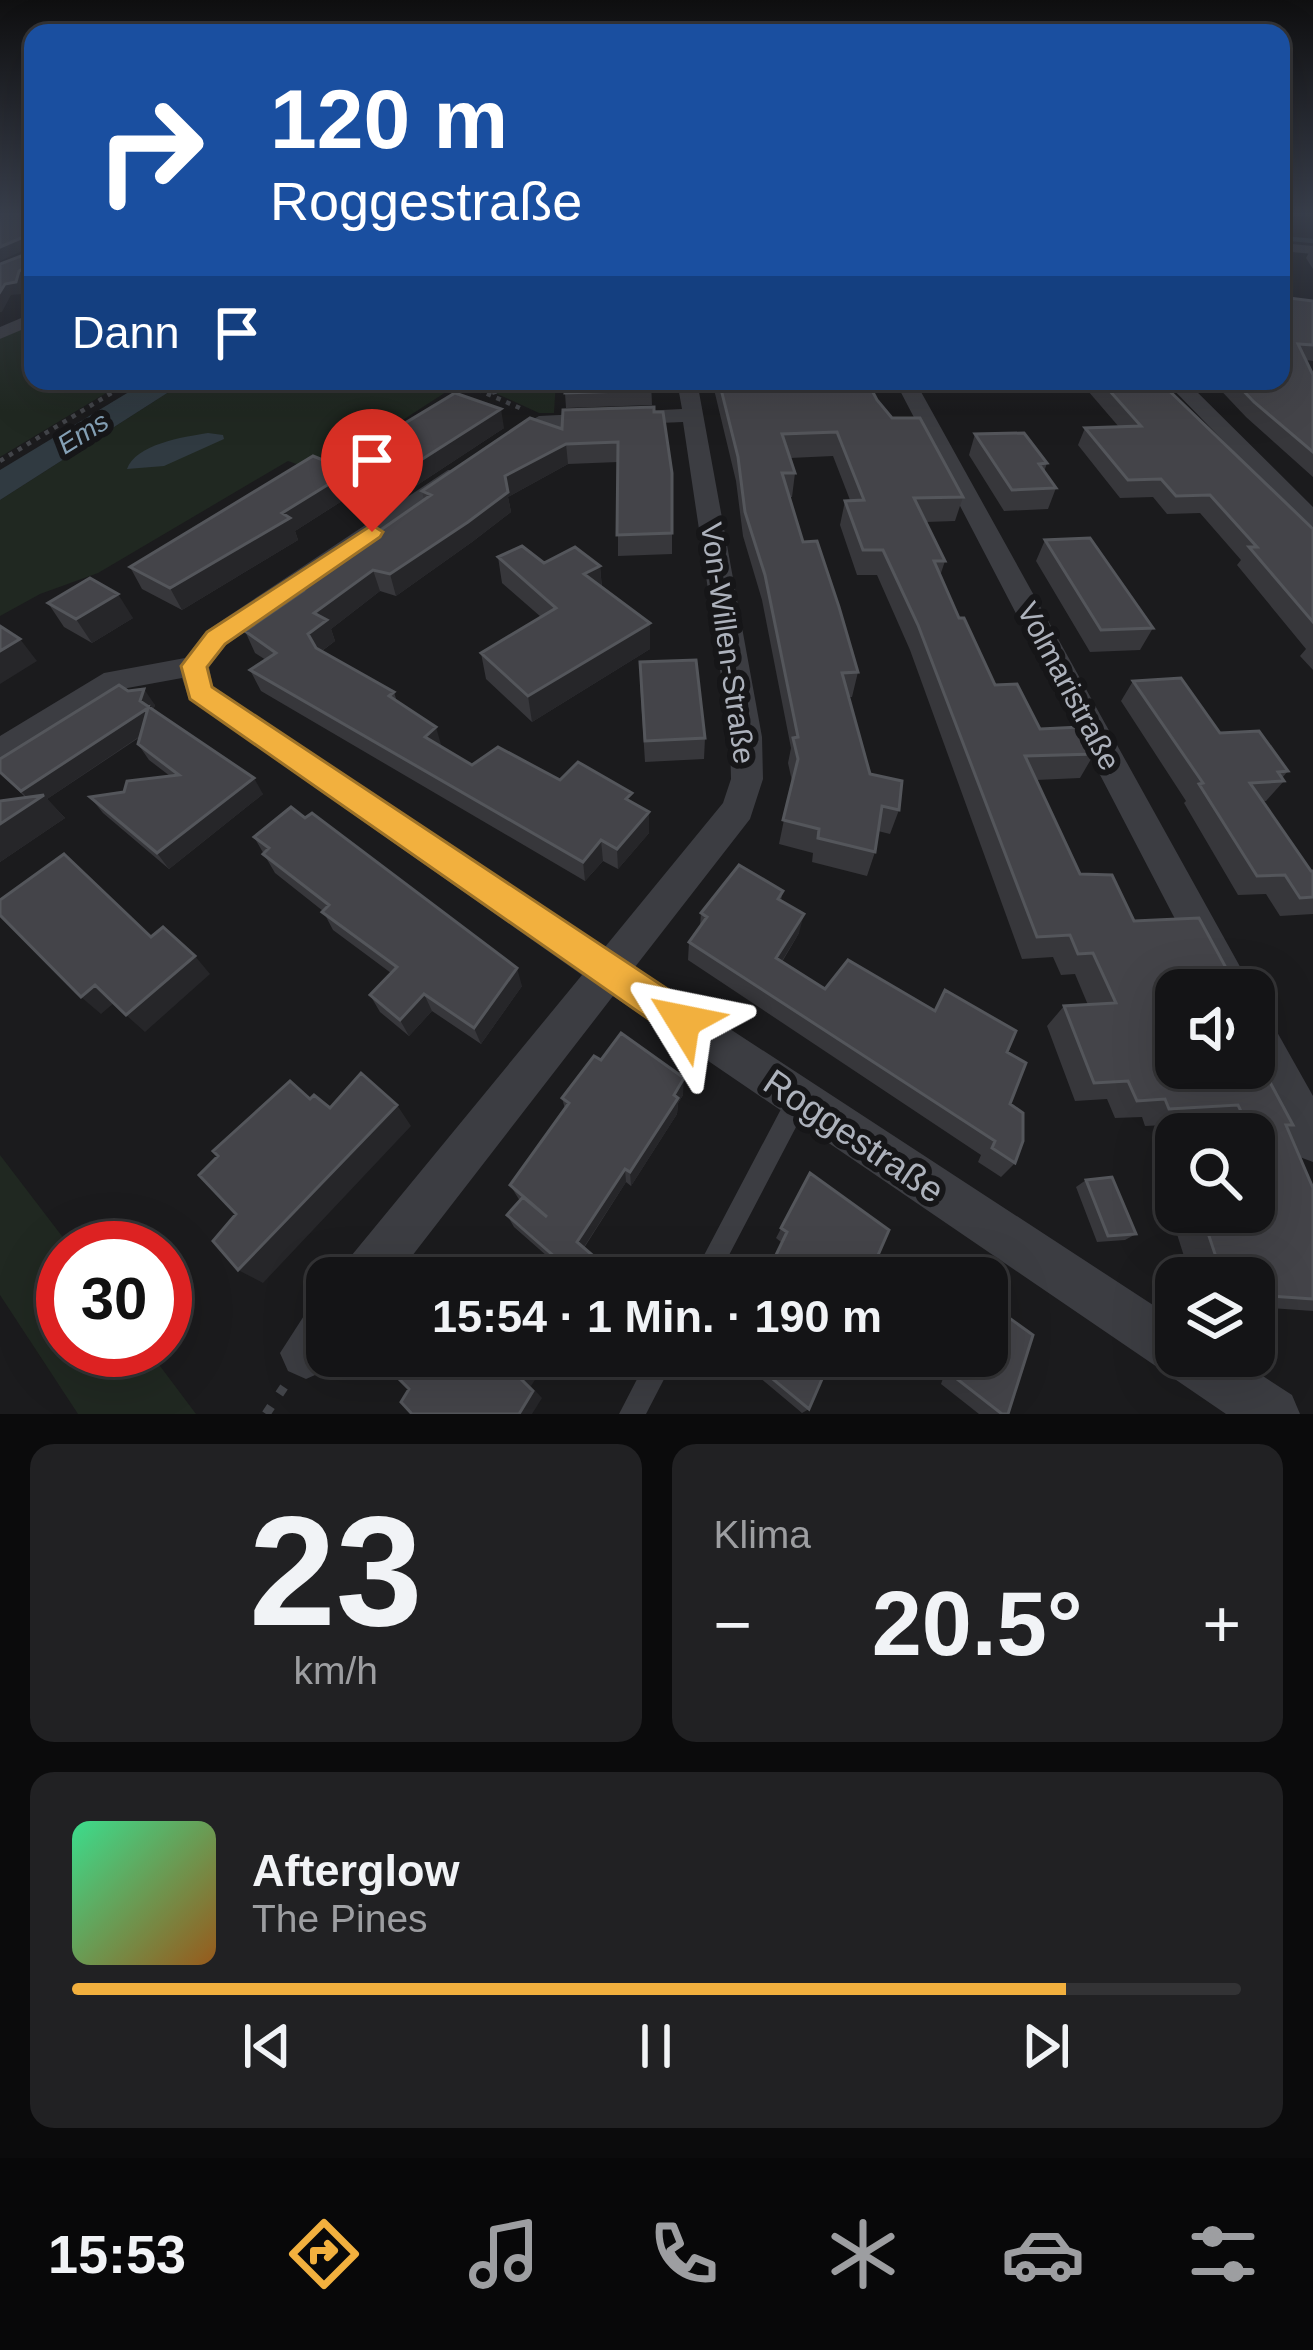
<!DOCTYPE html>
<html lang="de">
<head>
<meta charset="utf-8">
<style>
  body { margin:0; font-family:Helvetica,sans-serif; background:#212123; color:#f1f3f6; height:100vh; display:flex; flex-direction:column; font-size:45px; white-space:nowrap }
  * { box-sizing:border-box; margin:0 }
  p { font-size:39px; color:#9d9ea1 }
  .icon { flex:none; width:66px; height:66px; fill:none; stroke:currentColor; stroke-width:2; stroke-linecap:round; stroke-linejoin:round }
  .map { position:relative; height:1414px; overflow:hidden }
  .details { display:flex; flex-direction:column; gap:30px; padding:30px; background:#0b0b0c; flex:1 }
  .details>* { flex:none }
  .top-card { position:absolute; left:24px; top:24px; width:1266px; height:366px; border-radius:24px; box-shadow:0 12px 48px #0002,0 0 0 3px #333335; background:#1a4fa0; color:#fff; overflow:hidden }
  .fabs { position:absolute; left:1155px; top:969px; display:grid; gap:24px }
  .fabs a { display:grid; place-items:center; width:120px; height:120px; border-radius:24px; background:#141416; box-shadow:0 12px 48px #0002,0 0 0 3px #333335; font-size:60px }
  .speed { position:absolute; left:36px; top:1221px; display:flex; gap:24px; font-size:60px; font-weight:700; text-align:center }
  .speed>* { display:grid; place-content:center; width:156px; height:156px; border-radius:50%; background:#141416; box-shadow:0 12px 48px #0002,0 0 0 3px #333335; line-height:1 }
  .speed .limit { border:18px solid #d22; background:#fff; color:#111 }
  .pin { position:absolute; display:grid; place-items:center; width:102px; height:102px; color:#fff; margin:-123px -51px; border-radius:50% 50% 50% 0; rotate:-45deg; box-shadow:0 0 12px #0007 }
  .pin .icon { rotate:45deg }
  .me { position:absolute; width:132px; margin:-66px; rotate:305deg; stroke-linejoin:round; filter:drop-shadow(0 0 9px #0008) }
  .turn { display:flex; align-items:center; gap:42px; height:252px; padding:0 48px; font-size:54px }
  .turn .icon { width:156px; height:156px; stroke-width:2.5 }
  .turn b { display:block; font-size:84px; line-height:102px }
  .then { display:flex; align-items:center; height:114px; padding:0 48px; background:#0003; gap:24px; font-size:45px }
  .big { font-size:90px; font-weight:700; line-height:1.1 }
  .details .card { flex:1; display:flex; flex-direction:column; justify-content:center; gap:18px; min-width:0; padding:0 42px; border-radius:24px; background:#212123 }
  .details .dial { align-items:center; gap:0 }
  .dial b { font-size:156px; line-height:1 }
  .song { display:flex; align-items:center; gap:36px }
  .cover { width:144px; height:144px; border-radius:18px; background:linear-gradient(135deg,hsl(150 70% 55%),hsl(30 70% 35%)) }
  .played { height:12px; border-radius:6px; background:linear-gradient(90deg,#f2b03e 85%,#333335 85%) }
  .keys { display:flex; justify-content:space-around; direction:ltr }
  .heat { display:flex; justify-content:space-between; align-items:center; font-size:66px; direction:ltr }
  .details .tiles { flex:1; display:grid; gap:30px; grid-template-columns:1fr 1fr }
  .card:last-child { grid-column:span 2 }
  .trip { position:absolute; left:306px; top:1257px; width:702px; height:120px; border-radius:24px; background:#141416; box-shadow:0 12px 48px #0002,0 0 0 3px #333335; font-weight:700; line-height:120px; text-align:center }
  .tab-bar { display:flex; height:192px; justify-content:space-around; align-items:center; background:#080809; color:#9d9ea1 }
  .tab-bar .icon { width:84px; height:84px }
  .tab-bar .active { color:#f2b03e }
  .tab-bar b { font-size:54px; color:#f1f3f6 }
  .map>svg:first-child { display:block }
</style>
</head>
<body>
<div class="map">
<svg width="1313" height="1414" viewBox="0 0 1313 1414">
  <rect width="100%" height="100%" fill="#1b1b1d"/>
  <path fill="#202821" d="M33,323V381H126L0,457V339Z
    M186,381H463L321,473L288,461L98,573L40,594L0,616V500Z
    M469,381H556L554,413H539Z
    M0,1155L71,1248H63V1350H148L196,1414H78L0,1295Z"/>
  <path fill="#303a41" d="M147,381H186L0,500V470Z
    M208,433L223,435L224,439L164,466L127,469C136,444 183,437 208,433Z"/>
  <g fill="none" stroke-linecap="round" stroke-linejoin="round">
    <path stroke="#303a41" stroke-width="4.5" d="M1281,238L1313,241"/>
    <path stroke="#424449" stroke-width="4.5" stroke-dasharray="4.5 6" stroke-linecap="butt" d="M458,381L522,409
      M492,393L523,381
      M0,461L131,381"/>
    <path stroke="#424449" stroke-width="9" stroke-dasharray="9 15" stroke-linecap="butt" d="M266,1414L284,1387"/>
    <path fill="#3c3d42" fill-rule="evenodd" d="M798,1089L806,1092L809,1100L806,1108L717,1278H692L790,1092Z
      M649,1356H676L646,1414H619Z"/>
    <path fill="#3c3d42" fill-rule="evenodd" d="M1281,243L1313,246V254L1281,251Z
      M33,313V325L0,339V327Z
      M677,381H697L762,737L763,779L750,819L635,967L1176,1320V1356H1232L1292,1395L1300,1414H1226L613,996L395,1278H339L347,1261L582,975L189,699L182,678L122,689L0,763V736L104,673L185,658L206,631L448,470H464V480L226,645L209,667L213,687L605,947L723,803L731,779L730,737L683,422L543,428L512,445L494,441L539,416L682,409Z
      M895,381H915L1253,990H1212Z
      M1165,381H1186L1313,507V527L1305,525Z
      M1254,1010L1268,1016L1313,1096V1162L1297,1156L1252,1068Z
      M327,1301V1356H336L324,1371L306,1379L288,1371L280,1353L309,1308Z"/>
  </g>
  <path fill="#37373b" d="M1313,245V269L1306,258Z
    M1313,301V361L1306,360L1313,375V477L1246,417L1212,381H1281Z
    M651,381L652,405L566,408L565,393Z
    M712,381H867L877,400L892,418L963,497L955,521L926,522L945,561L940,576L959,618L995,685L1040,729L1094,754L1080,778L1036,780L1080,874L1134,921L1176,990V1068L1209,1077L1293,1125L1287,1128L1313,1188V1311L1254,1307V1278H1191L1159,1178L1176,1167V1212H1254V1134H1216L1211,1123L1145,1126L1142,1117L1115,1118L1107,1099L1075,1101L1047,1026L1064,1006L1088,1005L1075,974L1061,975L1053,957L1022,959L910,650L877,575H857L840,525L845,501L850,500L833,456L790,458L795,473L792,497H789L803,542L858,672L852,697H849L870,774L899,810L890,834L878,831L875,852L867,876L812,862L813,853L779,844L792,781L788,763L791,748L762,600L743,536L736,481Z
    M925,381H976L974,387L930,388Z
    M1064,381H1159L1313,529V670L1300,656L1306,649L1237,565L1241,560L1200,513L1167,514L1153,497L1120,498L1078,445L1085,428L1119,427L1082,384L1065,383Z
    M563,410L672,473V554L618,556V462L568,464L508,497L511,512L472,542L396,596L380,591L331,629L335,641L322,651L394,692L397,702L442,747L472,765L560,780L633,803L649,833L618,869L603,861L585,881L261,691L250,670L266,660L255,653L245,631L299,593L297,588L424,500L422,491L562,429Z
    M504,428L396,499L354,483L348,462L393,435L392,431Z
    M975,434L1047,463L1044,472L1056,488L1048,509L1004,511L969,455Z
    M356,492L295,531L298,540L182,610L142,589L130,567Z
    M1045,540L1153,628L1140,650L1090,652L1036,561Z
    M498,557L544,563L600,566L602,588L650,623V649L532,722L486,679L481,653L541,617L502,583Z
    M48,603L133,618L92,643L64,627Z
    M1133,681L1220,733L1288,771L1282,778L1284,781L1266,801H1263L1311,871H1313V914L1280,916L1266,894L1238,895L1184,803L1186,801L1121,701Z
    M640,683L705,738L704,759L645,762Z
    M128,691L155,705L153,710L263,794L169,869L103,813L90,797L124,792L170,776L149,760L138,744L140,737L47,799L65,818L0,862V801L26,798L0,773V759Z
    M254,837L522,986L481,1044L432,1011L409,1036L380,1012L370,995L391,973L333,930L323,911L275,873Z
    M783,891L781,900L799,933L782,962L825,989L934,1011L945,990L1007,1052L1015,1163L1001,1177L978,1162L981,1155L688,960L689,942L700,927L701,913Z
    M601,1060L683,1095L678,1103L677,1114L631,1186L626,1182L584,1248L597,1259L600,1270L594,1278H572L514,1227L507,1215L520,1201L510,1185L565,1109L562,1098Z
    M810,1173L868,1278L781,1242L776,1238Z
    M1086,1180L1136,1234L1125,1240L1097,1242L1076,1187Z
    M734,1356H832L809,1409L802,1413Z
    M951,1356H987L1008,1414H979L941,1384Z"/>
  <path fill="#262629" d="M28,235L33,246L0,261V247Z
    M33,264V278L26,282L22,294L11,295L2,312H0V292L5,284L19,271Z
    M501,409L504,428L396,499L391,479Z
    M566,444L568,464L508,497L511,512L472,542L396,596L390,574L505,476Z
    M350,471L356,492L295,531L298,540L182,610L170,588L282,513Z
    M600,566L602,592L584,574Z
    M373,570L380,591L331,629L335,641L316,655L308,634L314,613Z
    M118,594L133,618L92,643L76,619Z
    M650,623V649L532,722L528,696Z
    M20,639L37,661L0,684V651Z
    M144,689L155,705L152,714L158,724L47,799L65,818L0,862V824L32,803L21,791L140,701Z
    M436,727L442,748L425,737Z
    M254,778L263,794L169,869L157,853Z
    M649,812V833L618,869L617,849Z
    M601,840L603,861L585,881L583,862Z
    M804,914L799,933L772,977L776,958Z
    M195,956L210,974L145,1032L126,1015Z
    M517,968L522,986L481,1044L474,1028Z
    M95,985L115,1002L101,1014L81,997Z
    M424,994L432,1011L409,1036L400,1020Z
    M684,1078L683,1095L678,1103L677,1114L631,1186L630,1172Z
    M397,1105L411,1126L263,1283L238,1270Z
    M625,1169L626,1182L580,1253L577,1242Z
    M597,1259L600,1270L594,1278H585Z
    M536,1356H550L531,1386L542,1398L532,1414H519L521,1379Z"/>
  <path fill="#444449" stroke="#54565b" stroke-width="3" d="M0,214H33V264L19,271L16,282L5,284L0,292V264L29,253L28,235L0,247Z
    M1281,297L1313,301V345L1298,344L1313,375V452L1254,402L1234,381H1281Z
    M566,381H651L652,390L565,393Z
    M719,381H867L877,400L892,418H920L963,497L914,498L945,561H934L959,618H964L995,685L1017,684L1040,729L1080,727L1094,754L1025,756L1080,874L1112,875L1134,921L1199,918L1238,990H1176V994H1168L1176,1011V1068H1205L1209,1077L1265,1073L1293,1125H1286L1313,1188V1299L1254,1295V1278H1223L1201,1212H1254V1160L1265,1161L1254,1138V1134H1252L1238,1105L1169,1109L1165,1099L1137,1101L1128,1081L1094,1083L1064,1006L1116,1003L1093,953L1078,954L1070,935L1037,937L918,625L883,550H863L845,501L864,500L837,432L782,434L795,473H782L803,542L817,541L839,607L858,672L842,673L870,774L902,781L899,810L882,806L875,852L818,838L819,829L783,820L798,759L793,738L798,737L765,575L745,512L738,457Z
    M1101,381H1159L1313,529V622L1249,547H1257L1210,495L1176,496L1161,479L1128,480L1085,428L1141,426Z
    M455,393L501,409L391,479L348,462L396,433L392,431Z
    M654,407V412H663L672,473V533L617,535L618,442L566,444L505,476L508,492L468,522L390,574L373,570L314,613L327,620L308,634L316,648L394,692L389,696L436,727L425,737L472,765L498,747L560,780L578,762L632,793L626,799L649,812L617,849L601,840L583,862L250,670L276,653L245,631L303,591L297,588L431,495L422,491L530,418L562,429L563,410Z
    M1024,433L1047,463L1039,464L1056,488L1012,490L975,434Z
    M313,456L350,471L282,513L290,518L170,588L130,567Z
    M1090,538L1153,628L1101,630L1045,540Z
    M522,546L544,563L575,547L600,566L584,574L650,623L528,696L481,653L556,608L498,557Z
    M90,578L118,594L76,619L48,603Z
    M0,626L20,639L0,651Z
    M696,660L705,738L645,741L640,662Z
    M1181,678L1220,733L1259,731L1288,771L1278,772L1284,781L1250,783L1311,871H1313V897L1300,898L1285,875L1257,876L1199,784L1203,783L1133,681Z
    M119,685L128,691L144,689L140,701L254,778L157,853L90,797L124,792L127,781L179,775L138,744L148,708L21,791L0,772V759Z
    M44,795L0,824V801Z
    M291,807L305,818L312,813L517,968L474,1028L424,994L400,1020L370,995L397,967L322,912L329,905L263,854L269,848L254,837Z
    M64,854L151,937L163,927L195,956L126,1015L95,985L81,997L0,915V900Z
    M739,865L783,891L778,899L804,914L776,958L825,989L848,960L935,1011L945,990L1016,1031L1007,1052L1026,1063L1010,1104L1023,1113V1141L1015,1163L992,1148L995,1141L689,942L707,917L701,913Z
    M621,1033L684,1078L674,1095L678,1098L630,1172L625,1169L577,1242L597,1259L585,1278H579L507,1215L523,1197L547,1217L510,1185L569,1103L562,1098L594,1056L601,1060Z
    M361,1073L397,1105L238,1270L213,1241L236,1214L199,1175L218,1156L213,1151L290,1081L310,1099L314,1095L330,1108Z
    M810,1173L889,1230L868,1278H765L787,1232L781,1228Z
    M1112,1177L1136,1234L1108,1236L1086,1180Z
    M987,1302L1033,1335L1008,1414H1002L957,1379L965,1356H987Z
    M376,1356H536L521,1379L533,1391L519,1414H412L401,1402L409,1389Z
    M745,1356H832L809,1409Z"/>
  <linearGradient id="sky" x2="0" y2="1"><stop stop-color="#0f0f10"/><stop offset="0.52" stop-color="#393f4c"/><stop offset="1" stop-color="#393f4c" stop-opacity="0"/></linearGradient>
  <rect width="1313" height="411" fill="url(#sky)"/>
  <path fill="#f2b03e" stroke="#9d7228" stroke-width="3" d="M372,525L383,532L380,537L225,644L207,667L212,687L696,1008L702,1021L696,1034L683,1039L670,1034L190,699L181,666L207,632Z"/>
  <g text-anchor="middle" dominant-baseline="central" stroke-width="12" stroke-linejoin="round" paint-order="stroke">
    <g font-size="27" font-style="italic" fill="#85a1b6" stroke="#161618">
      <text transform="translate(83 433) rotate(-32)">Ems</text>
    </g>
    <g font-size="30" fill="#adb2bc" stroke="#161618">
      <text transform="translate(728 643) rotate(82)">Von-Willen-Straße</text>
      <text transform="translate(1069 686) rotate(62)">Volmaristraße</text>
    </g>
    <g font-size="36" fill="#adb2bc" stroke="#161618">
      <text transform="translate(854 1136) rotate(34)">Roggestraße</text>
    </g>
  </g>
</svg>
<div class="fabs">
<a><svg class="icon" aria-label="sound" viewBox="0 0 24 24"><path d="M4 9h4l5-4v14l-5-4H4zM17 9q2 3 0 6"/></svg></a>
<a><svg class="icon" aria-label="search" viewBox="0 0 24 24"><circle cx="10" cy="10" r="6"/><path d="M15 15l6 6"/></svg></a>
<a><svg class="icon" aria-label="layers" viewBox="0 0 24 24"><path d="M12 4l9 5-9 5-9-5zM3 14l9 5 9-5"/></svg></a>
</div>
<div class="speed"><div class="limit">30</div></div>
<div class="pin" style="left:372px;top:532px;background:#d93025"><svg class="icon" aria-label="arrive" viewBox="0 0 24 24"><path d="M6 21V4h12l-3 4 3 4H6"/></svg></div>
<svg class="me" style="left:683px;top:1021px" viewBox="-20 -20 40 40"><path d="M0-17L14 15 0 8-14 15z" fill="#f2b03e" stroke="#fff" stroke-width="4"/></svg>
<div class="trip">15:54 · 1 Min. · 190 m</div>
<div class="top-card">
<div class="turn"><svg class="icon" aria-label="right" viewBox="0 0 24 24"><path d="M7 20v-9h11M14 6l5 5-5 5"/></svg><div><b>120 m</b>Roggestraße</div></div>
<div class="then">Dann<svg class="icon" aria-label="arrive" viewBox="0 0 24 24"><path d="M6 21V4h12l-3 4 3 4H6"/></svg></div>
</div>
</div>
<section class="details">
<div class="tiles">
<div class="card dial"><b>23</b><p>km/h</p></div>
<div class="card"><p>Klima</p>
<div class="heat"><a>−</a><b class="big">20.5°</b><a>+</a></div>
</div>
<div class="card">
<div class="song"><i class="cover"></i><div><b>Afterglow</b><p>The Pines</p></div></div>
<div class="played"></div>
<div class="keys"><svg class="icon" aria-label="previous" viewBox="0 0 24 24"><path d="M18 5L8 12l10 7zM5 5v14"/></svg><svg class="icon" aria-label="pause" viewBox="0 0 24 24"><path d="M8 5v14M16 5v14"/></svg><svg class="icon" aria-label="next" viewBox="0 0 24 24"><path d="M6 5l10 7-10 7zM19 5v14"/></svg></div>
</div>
</div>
</section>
<nav class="tab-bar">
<b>15:53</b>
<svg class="icon active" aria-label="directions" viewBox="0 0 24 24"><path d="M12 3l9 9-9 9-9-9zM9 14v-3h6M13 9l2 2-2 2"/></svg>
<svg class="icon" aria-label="music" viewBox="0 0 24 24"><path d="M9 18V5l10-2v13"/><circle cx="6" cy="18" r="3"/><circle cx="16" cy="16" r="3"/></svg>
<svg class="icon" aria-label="phone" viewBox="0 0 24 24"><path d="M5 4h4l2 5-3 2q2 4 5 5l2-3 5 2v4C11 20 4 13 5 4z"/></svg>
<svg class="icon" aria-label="climate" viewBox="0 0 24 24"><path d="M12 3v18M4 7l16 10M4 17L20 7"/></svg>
<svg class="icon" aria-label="car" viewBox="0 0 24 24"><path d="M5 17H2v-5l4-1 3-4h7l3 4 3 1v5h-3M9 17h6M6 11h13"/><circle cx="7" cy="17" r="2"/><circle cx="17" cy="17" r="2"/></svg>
<svg class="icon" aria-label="filters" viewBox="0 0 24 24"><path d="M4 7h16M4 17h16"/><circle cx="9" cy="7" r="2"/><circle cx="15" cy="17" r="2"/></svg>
</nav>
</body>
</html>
